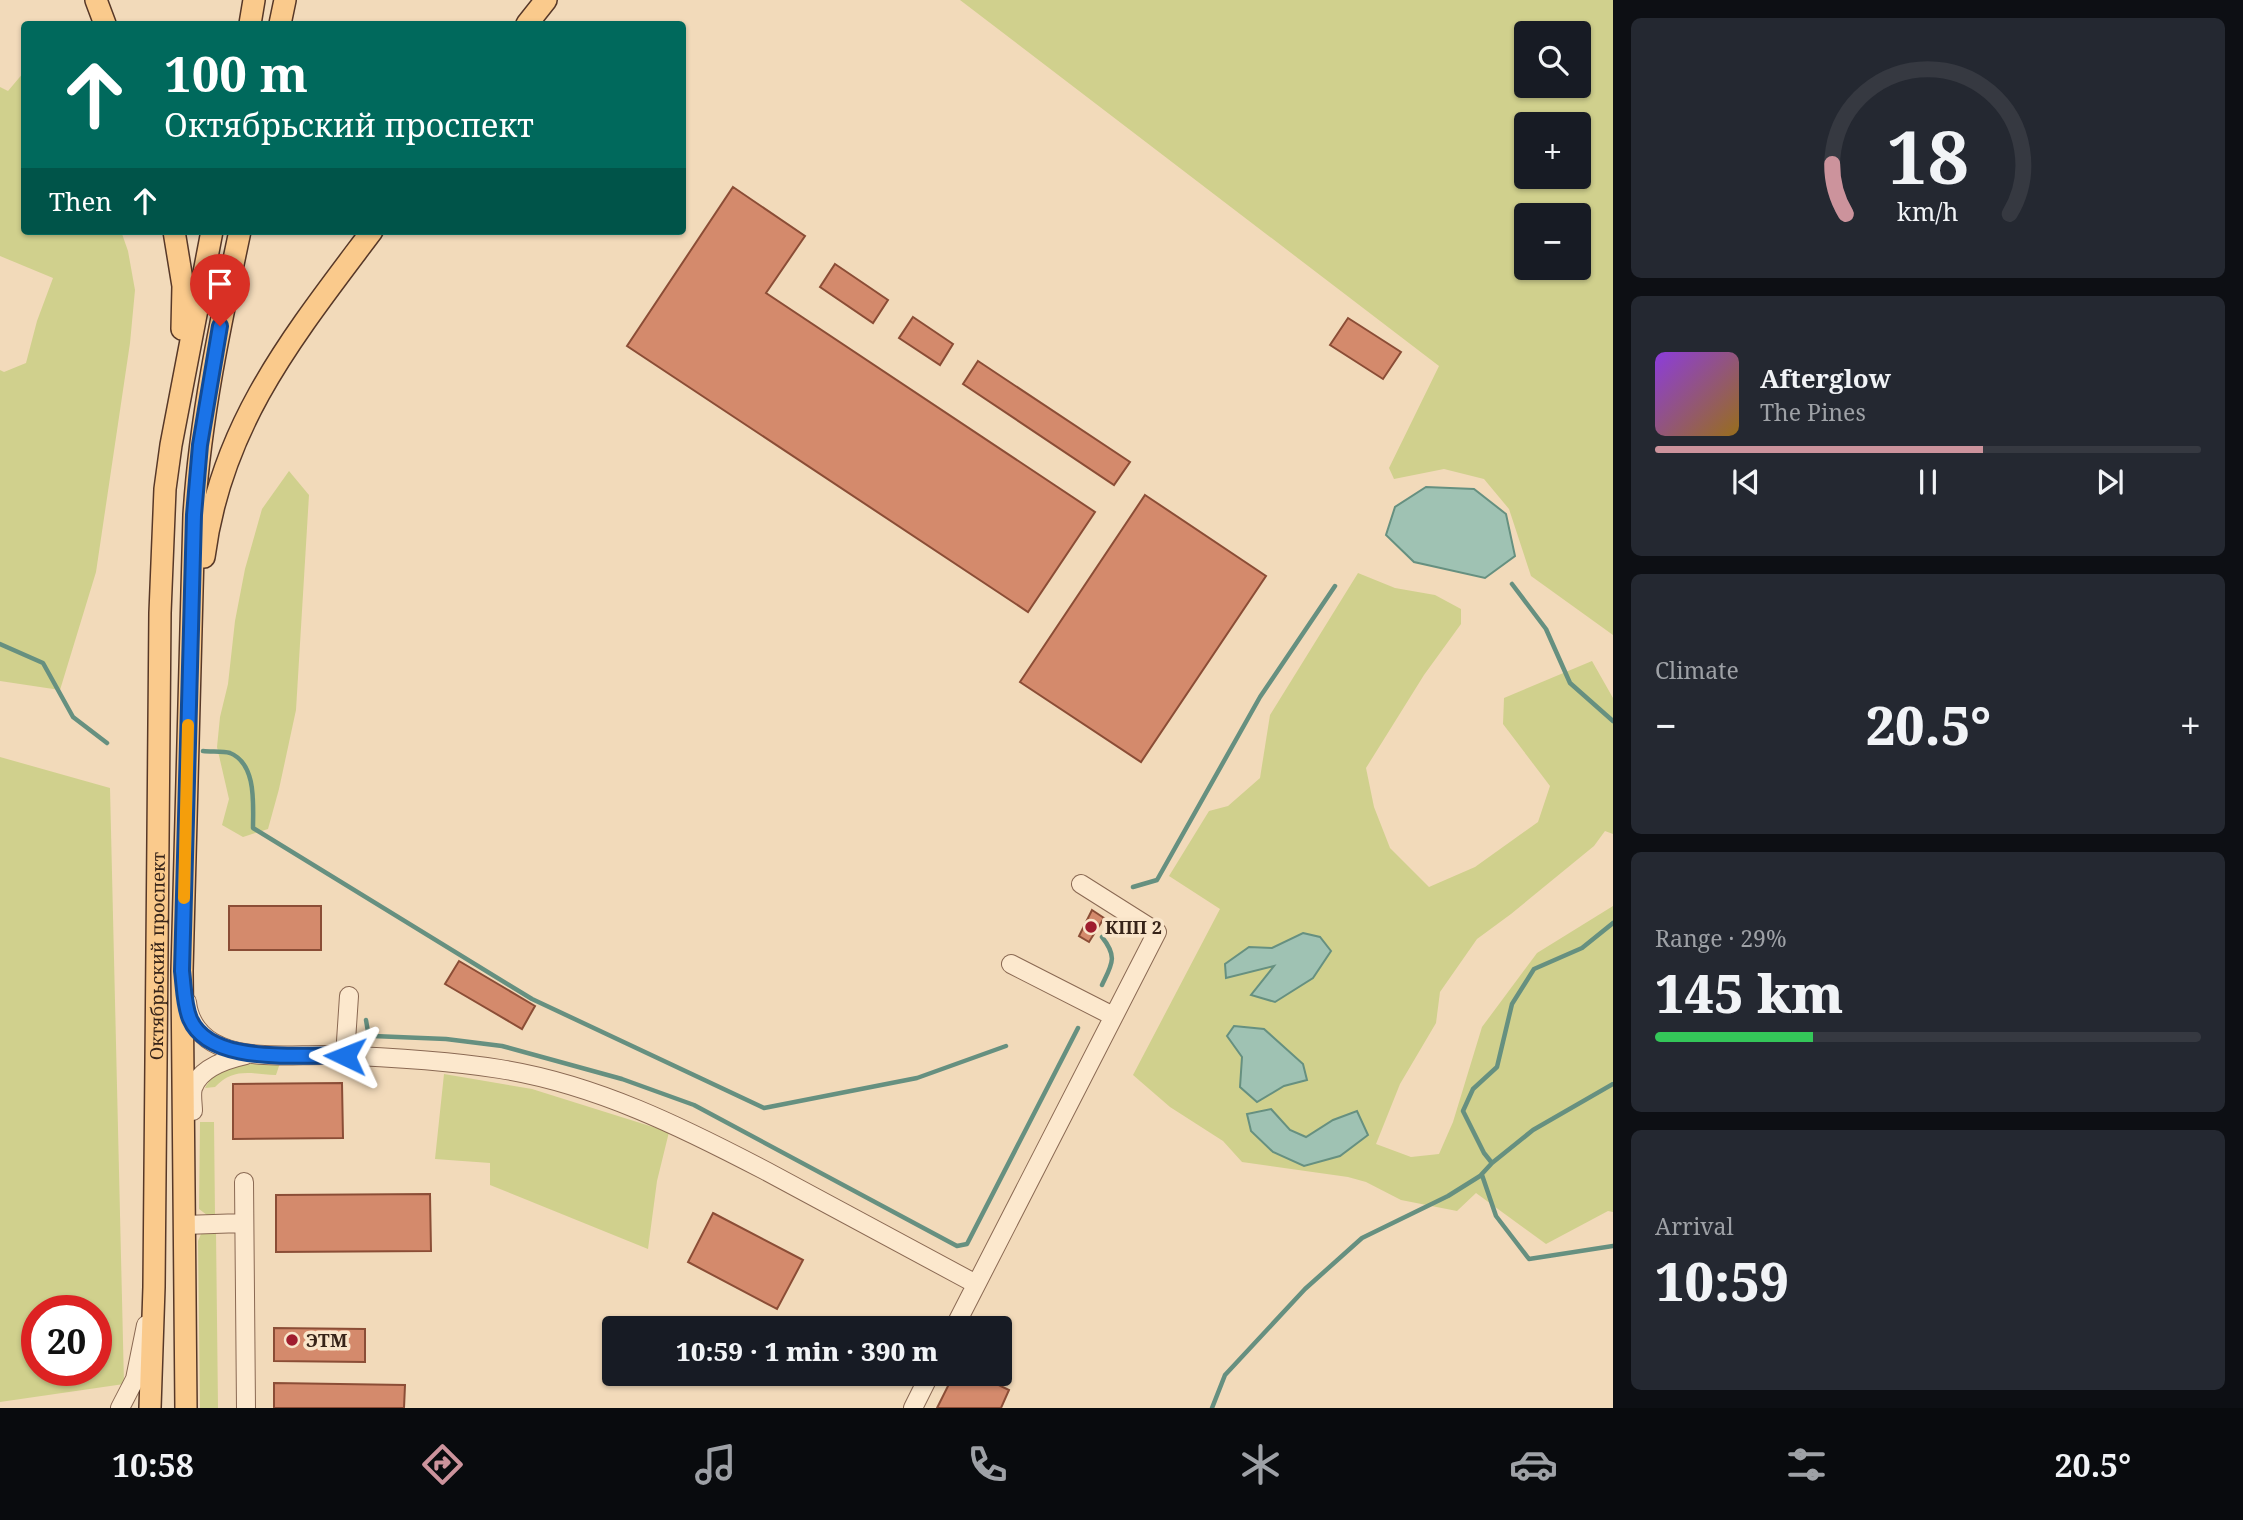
<!DOCTYPE html>
<html lang="en">
<head>
<meta charset="utf-8">
<style>
  body { margin:0; font-family:"Noto Serif",serif; background:#242831; color:#f1f3f6; height:100vh; display:flex; flex-direction:column; font-size:26px; white-space:nowrap }
  * { box-sizing:border-box; margin:0 }
  p { font-size:23px; color:#9ea1a6 }
  .icon { flex:none; width:38px; height:38px; fill:none; stroke:currentColor; stroke-width:2; stroke-linecap:round; stroke-linejoin:round }
  .map { position:relative; flex:1; overflow:hidden }
  .drawer { display:flex; flex-direction:column; gap:18px; padding:18px; background:#0d0f14; width:630px }
  .drawer>* { flex:none }
  .banner { position:absolute; left:21px; top:21px; width:665px; height:214px; border-radius:7px; box-shadow:0 2px 5px #0004; background:#00695c; color:#fff; overflow:hidden }
  .tools { position:absolute; left:1514px; top:21px; display:grid; gap:14px }
  .tools a { display:grid; place-items:center; width:77px; height:77px; border-radius:7px; background:#171b24; box-shadow:0 2px 5px #0004; font-size:35px }
  .speed { position:absolute; left:21px; top:1295px; display:flex; gap:14px; font-size:35px; font-weight:700; text-align:center }
  .speed>* { display:grid; place-content:center; width:91px; height:91px; border-radius:50%; background:#171b24; box-shadow:0 2px 5px #0004; line-height:1 }
  .speed .limit { border:10px solid #d22; background:#fff; color:#111 }
  .pin { position:absolute; display:grid; place-items:center; width:60px; height:60px; color:#fff; margin:-72px -30px; border-radius:50% 50% 50% 0; rotate:-45deg; box-shadow:0 0 7px #0007 }
  .pin .icon { rotate:45deg }
  .me { position:absolute; width:77px; margin:-38px; rotate:272deg; stroke-linejoin:round; filter:drop-shadow(0 0 5px #0008) }
  .turn { display:flex; align-items:center; gap:24px; height:147px; padding:0 28px; font-size:32px }
  .turn .icon { width:91px; height:91px; stroke-width:2.5 }
  .turn b { display:block; font-size:49px; line-height:60px }
  .then { display:flex; align-items:center; height:66px; padding:0 28px; background:#0003; gap:14px; font-size:26px }
  .big { font-size:52px; font-weight:800; line-height:1.1 }
  .drawer .widget { flex:1; display:flex; flex-direction:column; justify-content:center; gap:10px; min-width:0; padding:0 24px; border-radius:10px; background:#242831 }
  .drawer .dial { align-items:center; gap:0 }
  .dial svg { height:182px; overflow:visible; fill:none; stroke:#363941; stroke-width:7; stroke-linecap:round; text-anchor:middle }
  .dial text { fill:#f1f3f6; stroke:none }
  .song { display:flex; align-items:center; gap:21px }
  .cover { width:84px; height:84px; border-radius:10px; background:linear-gradient(135deg,hsl(270 70% 55%),hsl(40 70% 35%)) }
  .played { height:7px; border-radius:4px; background:linear-gradient(90deg,#cc939c 60%,#363941 60%) }
  .keys { display:flex; justify-content:space-around; direction:ltr }
  .heat { display:flex; justify-content:space-between; align-items:center; font-size:38px; direction:ltr }
  .charge { height:10px; border-radius:5px; background:linear-gradient(90deg,#34c759 29%,#363941 0) }
  .trip { position:absolute; left:602px; top:1316px; width:410px; height:70px; border-radius:7px; background:#171b24; box-shadow:0 2px 5px #0004; font-weight:800; line-height:70px; text-align:center }
  .tabs { display:flex; height:112px; justify-content:space-around; align-items:center; background:#090b0e; color:#9ea1a6 }
  .tabs .icon { width:49px; height:49px }
  .tabs .current { color:#cc939c }
  .tabs b { font-size:32px; color:#f1f3f6 }
  main { display:flex; flex:1; min-height:0 }
  .map>svg:first-child { display:block }
</style>
</head>
<body>
<main>
<div class="map">
<svg width="1613" height="1408" viewBox="0 0 1613 1408">
  <rect width="100%" height="100%" fill="#f2daba"/>
  <path fill="#d0d08d" fill-rule="evenodd" d="M960,0H1613V635L1531,576L1509,509L1484,479L1444,469L1394,479L1389,468L1439,366ZM1578,33V86H1526V33ZM1578,124V177H1526V124ZM1578,215V268H1526V215Z
    M24,72V231H121L128,251L135,290L130,343L96,572L60,690L0,681V370L4,372L26,363L37,321L53,278L0,256V87L8,91Z
    M289,471L309,495L296,710L279,789L268,829L243,837L222,825L229,799L217,747L220,717L228,684L235,621L245,569L262,509Z
    M1358,573L1395,588L1435,595L1461,609V624L1424,675L1366,768L1374,807L1390,848L1429,887L1475,867L1538,822L1550,786L1503,724L1504,698L1592,661L1613,698V834L1605,831L1594,846L1511,914L1477,939L1440,992L1436,1023L1400,1084L1376,1144L1411,1157L1439,1154L1453,1122L1482,1027L1537,953L1613,906V1212L1608,1211L1546,1244L1476,1193L1457,1211L1401,1200L1366,1182L1348,1177L1242,1162L1223,1141L1170,1107L1133,1075L1220,909L1169,876L1209,811L1228,806L1260,778L1270,715Z
    M0,757L110,788L124,1384L0,1402ZM37,1311H96V1370H37Z
    M280,1063L276,1075C251,1074 234,1067 215,1087L205,1088C219,1061 254,1064 280,1063Z
    M444,1074L532,1089L669,1132L657,1181L648,1249L490,1185V1163L435,1159Z
    M200,1122H214L215,1216L207,1215L199,1209Z
    M216,1231L218,1408H200L198,1241L201,1234Z"/>
  <path fill="#9fc2b3" stroke="#669080" stroke-width="2" d="M1426,487L1474,489L1506,514L1515,556L1485,578L1414,562L1386,535L1395,507Z
    M1303,933L1320,937L1331,951L1313,978L1275,1002L1251,995L1274,966L1226,978L1225,964L1249,947L1272,948Z
    M1234,1026L1264,1029L1303,1064L1307,1080L1284,1086L1257,1102L1240,1087L1242,1057L1227,1036Z
    M1271,1109L1290,1130L1306,1137L1333,1120L1357,1111L1368,1135L1340,1156L1304,1166L1273,1152L1251,1131L1247,1114Z"/>
  <g fill="none" stroke-linecap="round" stroke-linejoin="round">
    <path stroke="#669080" stroke-width="4.5" d="M1512,584L1546,629L1570,683L1613,721
      M0,644L43,663L73,717L107,743
      M203,751C211,752 223,751 230,753C257,764 253,805 253,828L532,999L764,1108L917,1078L1006,1046
      M1133,887L1157,880L1260,697L1335,586
      M1102,985C1112,964 1118,957 1102,937
      M366,1020L368,1032L373,1036L446,1039L502,1046L622,1079L694,1105L957,1246L967,1244L1078,1028
      M1492,1163L1533,1130L1613,1084
      M1482,1175L1496,1216L1529,1259L1613,1246
      M1212,1408L1225,1375L1305,1289L1362,1238L1448,1196L1480,1176L1492,1163L1484,1153L1463,1111L1473,1089L1497,1067L1512,1004L1534,969L1582,948L1613,923"/>
  </g>
  <path fill="#d48a6c" stroke="#8b4d36" stroke-width="2" d="M733,187L805,236L766,293L1095,512L1028,612L627,346Z
    M835,264L888,300L873,323L820,287Z
    M913,317L953,344L940,365L899,338Z
    M1348,318L1401,352L1383,379L1330,345Z
    M978,361L1130,462L1114,485L963,384Z
    M1145,495L1266,576L1141,762L1020,682Z
    M229,906H321V950H229Z
    M1092,910L1104,918L1089,942L1079,936Z
    M459,961L535,1006L522,1029L445,984Z
    M342,1083L343,1138L233,1139V1084Z
    M430,1194L431,1251L276,1252V1195Z
    M713,1213L803,1260L777,1309L688,1262Z
    M274,1328L365,1329V1362L274,1361Z
    M954,1374H976L1009,1390L1001,1408H937Z
    M274,1383L405,1385L404,1408H274Z"/>
  <g fill="none" stroke-linecap="round" stroke-linejoin="round">
    <g stroke="#8a6953" stroke-width="20">
      <path id="minor" d="M1011,964L1113,1016
        M187,1002C189,1022 201,1038 220,1046C251,1060 297,1054 330,1055C386,1057 444,1060 500,1069C595,1084 682,1127 766,1171C836,1208 906,1246 976,1284
        M345,1056L349,996
        M193,1111C193,1105 191,1094 193,1088C200,1068 228,1059 246,1055
        M244,1182L246,1408
        M184,1225L243,1223
        M954,1328L1157,932L1081,884
        M120,1408L135,1379L146,1325
        M913,1408L930,1374"/>
    </g>
    <g stroke="#573828" stroke-width="24">
      <g id="major">
        <path d="M96,0L105,24"/>
        <path d="M250,24L254,0"/>
        <path d="M280,24L285,0"/>
        <path d="M527,24L546,0"/>
        <path d="M174,231L183,286L182,329"/>
        <path d="M204,557C221,424 294,335 372,231"/>
        <path id="s1" d="M150,1408L154,1287L160,613L165,489L171,445L212,231"/>
        <path d="M186,1408L182,971L194,515C200,419 220,325 240,231"/>
      </g>
    </g>
    <use href="#minor" stroke="#fce8cd" stroke-width="18"/>
    <use href="#major" stroke="#faca8c" stroke-width="21"/>
  </g>
  <g fill="none" stroke-linecap="round" stroke-linejoin="round">
    <g stroke="#114b97" stroke-width="18">
      <path id="route" d="M220,326L200,445L194,515L182,971C184,986 184,1005 190,1019C211,1067 302,1053 345,1056"/>
    </g>
    <use href="#route" stroke="#1a73e8" stroke-width="12"/>
    <path stroke="#f59e0b" stroke-width="12" d="M184,898L188,725"/>
  </g>
  <g fill="#9f1d2e" stroke="#f9e5ca" stroke-width="2.5">
    <circle cx="1091" cy="927" r="7"/>
    <circle cx="292" cy="1340" r="7"/>
  </g>
  <g text-anchor="middle" dominant-baseline="central" stroke-width="7" stroke-linejoin="round" paint-order="stroke">
    <g font-size="18" font-weight="bold" fill="#372419" stroke="#f9e5ca" text-anchor="start">
      <text x="1105" y="927">КПП 2</text>
      <text x="306" y="1340">ЭТМ</text>
    </g>
    <g font-size="18" fill="#372419" stroke="#f9e5ca">
      <text stroke="none"><textPath href="#s1" startOffset="452">Октябрьский проспект</textPath></text>
    </g>
  </g>
</svg>
<div class="tools">
<a><svg class="icon" aria-label="search" viewBox="0 0 24 24"><circle cx="10" cy="10" r="6"/><path d="M15 15l6 6"/></svg></a>
<a>+</a>
<a>−</a>
</div>
<div class="speed"><div class="limit">20</div></div>
<div class="pin" style="left:220px;top:326px;background:#d93025"><svg class="icon" aria-label="arrive" viewBox="0 0 24 24"><path d="M6 21V4h12l-3 4 3 4H6"/></svg></div>
<svg class="me" style="left:345px;top:1056px" viewBox="-20 -20 40 40"><path d="M0-17L14 15 0 8-14 15z" fill="#1a73e8" stroke="#fff" stroke-width="4"/></svg>
<div class="trip">10:59 · 1 min · 390 m</div>
<div class="banner">
<div class="turn"><svg class="icon" aria-label="ahead" viewBox="0 0 24 24"><path d="M12 20V5M6 11l6-6 6 6"/></svg><div><b>100 m</b>Октябрьский проспект</div></div>
<div class="then">Then<svg class="icon" aria-label="ahead" viewBox="0 0 24 24"><path d="M12 20V5M6 11l6-6 6 6"/></svg></div>
</div>
</div>
<section class="drawer">
<div class="widget dial"><svg viewBox="0 0 100 80">
<path d="M14 69A42 42 0 1 1 86 69"/>
<path d="M14 69A42 42 0 0 1 8 47" stroke="#cc939c"/>
<text x="50" y="56" font-size="32" font-weight="700">18</text>
<text x="50" y="72" font-size="11">km/h</text>
</svg></div>
<div class="widget">
<div class="song"><i class="cover"></i><div><b>Afterglow</b><p>The Pines</p></div></div>
<div class="played"></div>
<div class="keys"><svg class="icon" aria-label="previous" viewBox="0 0 24 24"><path d="M18 5L8 12l10 7zM5 5v14"/></svg><svg class="icon" aria-label="pause" viewBox="0 0 24 24"><path d="M8 5v14M16 5v14"/></svg><svg class="icon" aria-label="next" viewBox="0 0 24 24"><path d="M6 5l10 7-10 7zM19 5v14"/></svg></div>
</div>
<div class="widget"><p>Climate</p>
<div class="heat"><a>−</a><b class="big">20.5°</b><a>+</a></div>
</div>
<div class="widget"><p>Range · 29%</p><b class="big">145 km</b><div class="charge"></div></div>
<div class="widget"><p>Arrival</p><b class="big">10:59</b></div>
</section>
</main>
<nav class="tabs">
<b>10:58</b>
<svg class="icon current" aria-label="directions" viewBox="0 0 24 24"><path d="M12 3l9 9-9 9-9-9zM9 14v-3h6M13 9l2 2-2 2"/></svg>
<svg class="icon" aria-label="music" viewBox="0 0 24 24"><path d="M9 18V5l10-2v13"/><circle cx="6" cy="18" r="3"/><circle cx="16" cy="16" r="3"/></svg>
<svg class="icon" aria-label="phone" viewBox="0 0 24 24"><path d="M5 4h4l2 5-3 2q2 4 5 5l2-3 5 2v4C11 20 4 13 5 4z"/></svg>
<svg class="icon" aria-label="climate" viewBox="0 0 24 24"><path d="M12 3v18M4 7l16 10M4 17L20 7"/></svg>
<svg class="icon" aria-label="car" viewBox="0 0 24 24"><path d="M5 17H2v-5l4-1 3-4h7l3 4 3 1v5h-3M9 17h6M6 11h13"/><circle cx="7" cy="17" r="2"/><circle cx="17" cy="17" r="2"/></svg>
<svg class="icon" aria-label="filters" viewBox="0 0 24 24"><path d="M4 7h16M4 17h16"/><circle cx="9" cy="7" r="2"/><circle cx="15" cy="17" r="2"/></svg>
<b>20.5°</b>
</nav>
</body>
</html>
